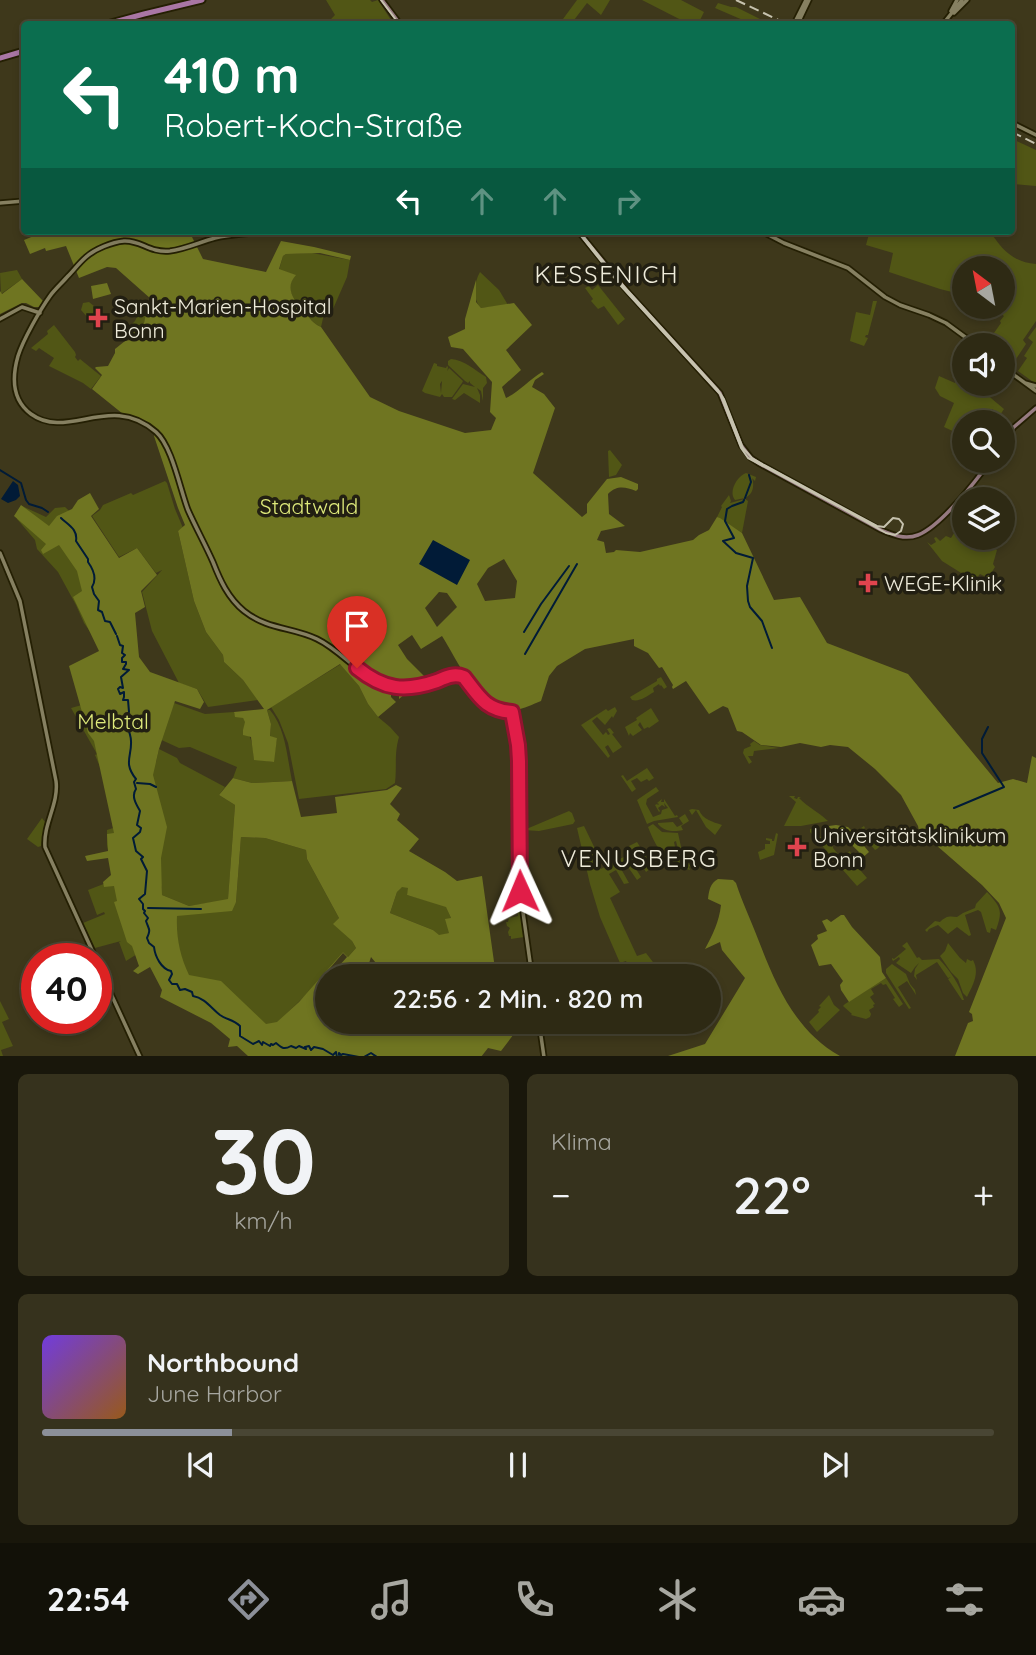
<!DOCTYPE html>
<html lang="de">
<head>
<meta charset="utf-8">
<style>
  body { margin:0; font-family:Quicksand,sans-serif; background:#36321d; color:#f1f3f6; height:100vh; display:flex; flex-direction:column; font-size:26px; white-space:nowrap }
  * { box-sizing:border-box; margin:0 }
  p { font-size:23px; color:#a7a7a0 }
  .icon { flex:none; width:38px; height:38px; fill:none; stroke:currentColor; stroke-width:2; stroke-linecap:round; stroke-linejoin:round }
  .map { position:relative; height:1056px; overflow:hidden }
  .panel { display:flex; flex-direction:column; gap:18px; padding:18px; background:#19170b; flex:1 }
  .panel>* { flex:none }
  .top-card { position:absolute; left:21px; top:21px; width:994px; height:214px; border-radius:7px; box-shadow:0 4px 10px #0003,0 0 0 2px #494634; background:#0b6e4f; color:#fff; overflow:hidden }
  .needle { width:46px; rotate:328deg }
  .fabs { position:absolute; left:952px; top:256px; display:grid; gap:14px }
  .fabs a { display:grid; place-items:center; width:63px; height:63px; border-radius:50%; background:#2e2a14; box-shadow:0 4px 10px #0003,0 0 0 2px #494634; font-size:35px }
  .speed { position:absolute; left:21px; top:943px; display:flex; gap:14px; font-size:35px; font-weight:700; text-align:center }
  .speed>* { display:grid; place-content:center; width:91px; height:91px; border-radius:50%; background:#2e2a14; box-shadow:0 4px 10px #0003,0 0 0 2px #494634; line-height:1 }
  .speed .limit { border:10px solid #d22; background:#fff; color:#111 }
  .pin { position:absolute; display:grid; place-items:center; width:60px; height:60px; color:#fff; margin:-72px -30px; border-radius:50% 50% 50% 0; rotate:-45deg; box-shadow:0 0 7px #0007 }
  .pin .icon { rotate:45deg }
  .me { position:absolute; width:77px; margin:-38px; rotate:359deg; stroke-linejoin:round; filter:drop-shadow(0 0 5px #0008) }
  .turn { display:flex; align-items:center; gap:24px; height:147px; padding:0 28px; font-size:32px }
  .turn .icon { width:91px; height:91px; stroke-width:2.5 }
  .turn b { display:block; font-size:49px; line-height:60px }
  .lanes { display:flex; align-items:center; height:66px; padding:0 28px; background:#0003; justify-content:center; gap:35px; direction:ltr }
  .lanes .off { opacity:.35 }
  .big { font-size:52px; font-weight:600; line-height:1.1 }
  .panel .widget { flex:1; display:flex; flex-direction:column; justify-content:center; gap:10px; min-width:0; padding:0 24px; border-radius:10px; background:#36321d }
  .panel .dial { align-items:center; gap:0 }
  .dial b { font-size:91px; line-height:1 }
  .song { display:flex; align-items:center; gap:21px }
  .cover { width:84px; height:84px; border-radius:10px; background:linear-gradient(135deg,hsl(260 70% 55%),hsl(30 70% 35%)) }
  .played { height:7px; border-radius:4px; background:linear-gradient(90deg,#8c9099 20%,#494634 20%) }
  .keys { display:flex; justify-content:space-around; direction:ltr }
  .heat { display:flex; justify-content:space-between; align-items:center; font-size:38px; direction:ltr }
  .panel .tiles { flex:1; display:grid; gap:18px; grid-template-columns:1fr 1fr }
  .widget:last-child { grid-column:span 2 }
  .trip { position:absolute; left:315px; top:964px; width:406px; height:70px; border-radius:35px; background:#2e2a14; box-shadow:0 4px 10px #0003,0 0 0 2px #494634; font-weight:600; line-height:70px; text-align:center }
  .dock { display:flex; height:112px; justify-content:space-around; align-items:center; background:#121108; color:#a7a7a0 }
  .dock .icon { width:49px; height:49px }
  .dock .active { color:#8c9099 }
  .dock b { font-size:32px; color:#f1f3f6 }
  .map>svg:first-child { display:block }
</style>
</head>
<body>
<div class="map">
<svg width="1036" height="1057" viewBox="0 0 1036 1057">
  <rect width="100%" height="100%" fill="#3e381b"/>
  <path fill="#515615" d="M326,0H370L372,2L378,0L391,20L386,24H329L328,22L335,15Z
    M577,0H610L601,15L587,3L571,24L563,19Z
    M642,0H681L704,12L698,24H689Z
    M718,3L731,7H736L770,24H752L715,8Z
    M1012,139L1036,150V186L1012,184Z
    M862,231H990C1001,249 1014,263 1036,264V321L1023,340L1026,344L1016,359L1003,350V345H996L989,340L1001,323L1000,321L1004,316L990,306H1003V268H964V295L940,289L889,272L893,253L866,245L869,234Z
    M312,253L350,260L347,277L333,309L326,306L321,327C312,323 310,318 304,311C294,300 284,289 295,275L279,270L283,256L286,254Z
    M17,270L22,279L1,294L0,273Z
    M480,272L499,290L508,305L481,308C472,299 474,282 480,272Z
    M598,285L625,319L618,325L604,306L598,309L591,301L593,299L585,288L589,286L592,290Z
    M873,301H877L868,335H866L865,337L868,338L864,346L850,341L856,312L870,315Z
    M89,302L99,310V314L94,319H89L81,310L83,303Z
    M142,306L148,308L144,323L133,332L128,328L135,321Z
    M54,325L75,352L76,355L75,357L78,361L80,359L101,376L91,389L83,383L49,366L54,358L39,348L36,351L31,348L48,334L47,331Z
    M1036,327V384L1018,371L1027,358L1024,356L1033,342L1028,338Z
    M451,359C464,360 475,370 486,377L487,383L483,388V401L481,391L477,388L480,395V403L464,393L455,400L452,399L463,384L475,387L470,383V381L468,383L465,381L448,365V361Z
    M434,363L437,364V366L446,368L447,366L448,367L447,373L440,384L441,393L442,381L449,368L463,381L462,383L452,397H444L442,394L440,397L425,393L422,391Z
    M959,375L964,377V383H973L1004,409L1000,415L992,409L984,422H964V444L959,442L961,435L944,427L954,403L940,396L935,388L939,376L955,383Z
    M610,450L622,465L616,475L609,477L608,451Z
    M746,473L756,477L755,481L752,478C754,483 754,492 748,496C745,499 738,499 735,500C728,492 737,476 746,473Z
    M165,481L167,483L175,509L183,528L178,531L194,601L206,632L223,655L224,662L243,680L258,700L208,707L197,689L179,683L152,631L142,592L162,570L156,573L137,548L119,557L92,516L100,510L103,505L131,493L133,495Z
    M729,495L731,501L730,503L745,499L748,501L742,533L717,517L722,507L721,506Z
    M22,506L46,517L55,508L65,507L82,523L125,600L140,661L167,722L174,703L205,714L234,712V714L243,718L246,722L244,727C252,738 253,746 254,759L273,762L277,738L270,737L271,724L267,710H270C286,729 287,757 292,781L252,783L233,778L237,767L190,747L179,748L142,731L156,762L159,749L177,758L180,763L225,787L219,795L235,805L228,900L189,906L162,895V885L158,896L176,923V916L236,902L241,837L265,838L306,850L307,859L339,918L334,924L352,941L356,948L348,957L343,952L310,991L281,1019H308L239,1029L145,949L126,961L119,942L121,941L95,948L83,923L105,914L104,912L97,915L88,890L114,880L107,845V830L113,828L106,781L95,755L97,754L71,708L89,703L95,655L102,649L84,623L76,605L58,572L37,549L35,540L17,519Z
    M959,525L964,527V537H990L995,540L992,547L997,550L993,564L995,567L988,578L980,574L974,581L942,561L927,542L931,545L936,542L934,538L936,537L940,541L946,536L951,538Z
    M341,664L359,686L368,704L378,717L390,727L399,737C394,754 397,766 395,783L386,789L299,799L288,743L279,720L271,707Z
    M661,677L667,687L664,689L661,685L660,686L659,684L653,688L654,692C647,696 640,702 632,700L630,697L657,681V679Z
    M615,707L617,711L613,718L612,716L605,725L597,717L592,721L603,735L606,732L608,735L610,734L607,729L610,728L614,733L612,734L622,747L613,753L608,745L605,747L610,756L608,758L581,725L606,709L608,711Z
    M651,708L659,721L649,728L648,727L644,729L640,722L638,725L642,730L633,736L630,733L629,736L625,727L637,720L636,718Z
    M754,741L760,745L779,748L754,751L753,756H756H748L752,762L749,764L743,753L744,749L751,746L750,744Z
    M647,768L654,778L649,781L647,779L641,782L637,778L631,781L636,789L632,792L621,776L623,775L627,781Z
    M656,787L659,791L647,799L646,804L653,817L661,814L662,810L668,808L664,803L665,807L662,805L658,808L660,811L659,812L655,805L657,804L658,805L659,804L657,803L662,799L661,802H664V799L675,816L677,815L678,817L654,821L647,824L637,800Z
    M789,796H795L794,798L797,799L798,797H801L799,798C809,808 817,811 828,821L801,826H784L796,802Z
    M692,809L699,810C702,819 713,822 722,825L715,835L706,827L696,810L692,815L689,810Z
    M569,811L572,813L575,821L573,824L539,831L524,830Z
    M685,814L689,821L681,826L683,830C675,832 664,832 658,824V823L673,822L677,827L683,824L679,818Z
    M42,818L45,822L41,846L38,847L27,839Z
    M653,824L662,832L678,833L683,856L679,853L676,841L674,842C676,852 677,856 687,860L689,865L691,863V867L690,866L689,867L690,870C665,861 658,852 648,827Z
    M584,826L600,859L598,862L601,869L633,852L629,846L637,842L651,864L654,862L656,864L646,872L637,857L631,861L641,877L637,880L626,864L620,867L629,883L624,884L616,870L609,874L620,892L610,898L611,900L637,956L646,953L656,966L644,973L637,976H632L626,961L620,963L600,917L590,884L577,828Z
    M864,826L865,828L862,830L865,835L874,830L882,842L883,843L877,849L875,850L858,830Z
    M813,828L815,829L814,831L824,840L826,838L827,840L826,842L832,847L833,846V848L838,854L841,853L832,857L810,832V829Z
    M776,833L778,834L774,855L760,860L758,852L765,849V844H770V841L766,840V838L772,839V841H774Z
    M850,851L855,864L867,878L857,886L835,861Z
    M402,886L409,888L407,895L446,906L451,918L449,933L439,936L433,930L390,913L397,892Z
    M987,892C1001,907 1003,911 996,930L991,928L990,933L987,932L981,912L978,910L965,915L971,935L969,936L957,927L948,934L938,925L929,929L927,932L925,930L935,921L940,922C946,916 949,916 957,917L963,913L975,908L976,904Z
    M517,907H519L524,937L511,939V936H509L508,932L510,928L507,926L506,922H508L509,918L518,916Z
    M907,942L917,958L919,957L922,960L939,959C951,972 959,983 964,1000H962L948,979L951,977L948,978L937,962L916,975L917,980L914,976L915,969L919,963L915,967L911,973L896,963L900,959L899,957L893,961L892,959V958L894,959L906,949L902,946Z
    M948,943L960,958L966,963L967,959L971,961L973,960C980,973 973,985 967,997L963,993L958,979L951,972L940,956L945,951Z
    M892,964L906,974L910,984L915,990L916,995L907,981L898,987L911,1008L909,1009L886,973V969Z
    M886,978L903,1004L899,1007L893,999L895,998L886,984L883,985L881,983L871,989L874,994L870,997L875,1004L873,1005L874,1007L869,1010L871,1014L870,1017L866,1019L851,1015L852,1014L843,1006L845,1004Z
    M829,995L834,1005L840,1010L817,1032L809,1022L819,1012L818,1010L821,1007L819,1006Z
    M0,1001L9,1019L2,1022L13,1046L1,1050L3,1056H0Z"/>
  <path fill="#6f7521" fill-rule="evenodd" d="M46,231H189L203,259L266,272L281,241L314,247L351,256L350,260L320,253L286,254L283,256L279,269L296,275C284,288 294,300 304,311C310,318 312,323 321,327L370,397L399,411L465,433L491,430L496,418L490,412L492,382L463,349L451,347L448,337L465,329V319L476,280V302L481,308L514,303L532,325L506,350L521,370L502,387L506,398C519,392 529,380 542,372L544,374L535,380L532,387L544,394L555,408L533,473L582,517L587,513V504L607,479L621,477L638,484V489L636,491C625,487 617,485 608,494L609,514L625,526L601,531L597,540L604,542L606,553L614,552L616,550L640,552L693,540L699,535L709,530L717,517L720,518L742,533L774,600L800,597L827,643L908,674L998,783L1013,779L1027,783L1032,756L1036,758V1056H955L968,1023L973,1021L972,1014L969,1012L1006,918L999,903L982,885L928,838L920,836L918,826L901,795L875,769L848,747L830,745L821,747L800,743L781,747L761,745L742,732L737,731L728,708L723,706L709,714L686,681L673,689L672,687L673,685L662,667L659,668L648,653L634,646V639L585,649L557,666L549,676L541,701C533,704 524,709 515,710C480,714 458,661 442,636L421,649L412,635L398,645L407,659L425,677L399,699V693L391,691V697L396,702L378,717L368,704L359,686L340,664L267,710L271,724L270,736L277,738L274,762L254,760L251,737L243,735V730L245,722L243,718L235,717L234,712L264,709L243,680L224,662L223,655L206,632L194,601L178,531L185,525L178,508L154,436L155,429L142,421L123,414L92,389L102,375L95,368L96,367L108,366L115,353V349L125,341L130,340L134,338L135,335L133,332L144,323L147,309L142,306L143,303L146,305L151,299L116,268L107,267L79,278L66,246L46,251L45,248L30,254L24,240ZM504,559L517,581L515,598L485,601L477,584L488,568ZM439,592L447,593L457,607L437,627L425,608Z
    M22,279L43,301L39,307H34L26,303H22L0,314V291L2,294Z
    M107,283L111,294L93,299L91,286Z
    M90,493L99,509L91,516L119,558L137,548L157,575L141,591L145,607L135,613L139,657L150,672L197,689L204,702L200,709L175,701L159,749L153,775L167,827L161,858L162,895L189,906L228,899L235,805L219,795L233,778L252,783L292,781L301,817L337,813L335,797L387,790L396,785L402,788L390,804L400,814L397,820L419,839L409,851L445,872L457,881L482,876L496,976H385V974L371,957L365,976H330L347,957L343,953L324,975L327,979V1022H523L501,1051L488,1048L481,1057L248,1056L237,1046L228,1047L230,1039L211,1023L160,997L162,990L150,967L138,974L133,971L139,966L132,946L127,942L114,902L117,901L114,886L104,887L103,882L111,875L108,858L87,861L85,856L108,851L107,834L114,833L94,741L88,733L69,666L99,651L73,597L82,591L77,571L59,545L43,554L41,550L46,544L14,516L21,505L49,526L57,516L72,509L78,500ZM241,837L265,838L306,850L307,859L339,918L333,924L352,941L356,948L348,957L343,952L299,1002L277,1022L266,1024L221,981L189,975C180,956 176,937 177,916L232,911L236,902ZM402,887L408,888L407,895L446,907L451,918L445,919L449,933L439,935L433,930L390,913L397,892Z
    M836,825L848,827L861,840L860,841L869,852L860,860L857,854L859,852L834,828L831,829L829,827V826Z
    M718,879L733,880L736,883C742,902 751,920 758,939C776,985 795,1031 840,1056H668L705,1044L745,978L722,950L720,942L705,949C713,934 719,922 721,905L708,899C709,891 710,883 718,879Z
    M841,915H844L852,927L880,957L882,972L886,978L849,1002L841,990L840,985L843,981L831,964L819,966L811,945L818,939L817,935L827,931L822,921L827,919L831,922Z"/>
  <path fill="#011b37" d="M13,481L18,485L20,496L16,500L8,503L1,499Z
    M433,540L470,560L457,585L419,564Z"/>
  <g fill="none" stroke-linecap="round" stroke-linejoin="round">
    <path stroke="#011b37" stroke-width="2" d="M0,470L21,483L26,500L29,504L42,508L48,512
      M745,498L751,482L749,475
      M744,500L743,502L732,506L727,509L725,521L734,538L723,541L736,553L753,558L747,586L748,601L750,607L762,621L772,648
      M61,518C68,525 78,529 76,541L88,559V562C93,569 97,579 92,587L94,594L99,601L98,610L102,612L105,621L110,622L116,634
      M524,632L541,604L569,566
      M117,636L120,645L123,646L122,653L125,655L122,658V662H126V664L123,669L129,670L121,677L123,688L120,687L118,689L120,694L124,692V697L123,700H128L129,712L124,719C127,727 131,733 131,741C132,756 123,763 136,779L134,782L136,789C131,796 136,804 140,811L137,825L141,828L140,832L133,838L136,851L143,857L141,859L147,871L145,894L139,899L143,904V909L145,911L144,913L148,918L146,921C149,930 151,929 147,938L149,943L154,947C155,956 161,969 171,971L172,974L169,980L172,984H177L180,990L185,989L192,992L193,996C205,998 211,1008 220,1015C227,1020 233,1019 240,1026V1036L253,1044L259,1041L262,1045L263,1042L270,1046L271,1044L273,1045L276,1043C282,1048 284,1050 291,1046L296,1048L299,1046L306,1049L305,1047L309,1046L311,1050L314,1047L323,1049L333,1055L336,1052L337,1057
      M525,654L577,564
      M137,783L150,784L156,787
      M954,808L1004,787L982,753V739L988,727
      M148,908L201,909
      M339,1055V1053L341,1055L343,1054L359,1057
      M364,1057L371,1053L377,1057"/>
    <g stroke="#241f03" stroke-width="7">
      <path id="tertiary" d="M806,0L796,20L806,24
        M951,11L957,0
        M954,13L967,0
        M799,21L809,0
        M943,24L962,0
        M1012,123L1036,135
        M0,203L24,201
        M268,231C250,234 232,234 215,238C200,242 186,249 170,251C149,253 141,240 124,241C112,242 95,249 86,257C79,263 74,270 68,276C62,283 55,289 50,296C40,310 23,340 18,356C12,377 12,400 31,414C68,441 110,392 156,432C172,446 180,489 188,510C196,528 205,544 213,562C220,580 228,598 244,611C268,630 292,627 317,639C346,653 364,684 398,688C419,690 448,671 464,677C480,696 485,710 512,712L518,745L519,761L520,891L532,976
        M761,231L784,243L848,268L885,297L900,305L929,315L946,323L976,345
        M0,319L22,307L40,313
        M1003,367L1036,391
        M1025,383L1036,386
        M0,553L20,601L56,781C59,804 43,824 45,847L96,959
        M96,961L140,1057
        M539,1022L544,1057"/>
    </g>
    <g stroke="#241f03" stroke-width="7">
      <path id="secondary" d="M382,0L400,24
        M578,231L628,292L720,393L741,445L751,458L760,464L881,530C893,535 905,540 918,535C941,526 976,481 991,460
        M1003,442L1014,427L1036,408"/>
    </g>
    <g stroke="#241f03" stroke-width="9">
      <path id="primary" d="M107,24L144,14L202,0
        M0,58L24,51"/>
    </g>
    <use href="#tertiary" stroke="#868061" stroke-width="3.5"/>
    <use href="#secondary" stroke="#977b82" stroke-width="3.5"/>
    <use href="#primary" stroke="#a976a4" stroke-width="5"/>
    <path stroke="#c6c2ae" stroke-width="2" d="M381,0L399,24
      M577,231L620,285L720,394L741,448L748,458L838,506L886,533L895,535L901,531L903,524L899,519L893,518L884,527L877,526L764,465L752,458L743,448L724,399L718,390L620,282L579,231"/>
    <path stroke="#c6c2ae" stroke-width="2" stroke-dasharray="10 5" stroke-linecap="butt" d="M736,0L787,24
      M1012,132L1036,144"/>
  </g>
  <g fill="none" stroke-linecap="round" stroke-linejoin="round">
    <g stroke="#92132f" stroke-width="18">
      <path id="route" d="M357,668C384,690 405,692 437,681C446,677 454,673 464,677C479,696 485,710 512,712L518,745L519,761L520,891"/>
    </g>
    <use href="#route" stroke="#e11d48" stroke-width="12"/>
  </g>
  <g fill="#e0444e" stroke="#221f12" stroke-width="2.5">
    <path d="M94.5 307.5h7v7h7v7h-7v7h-7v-7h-7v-7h7z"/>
    <path d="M864.5 572.5h7v7h7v7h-7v7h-7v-7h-7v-7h7z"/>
    <path d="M793.5 836.5h7v7h7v7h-7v7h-7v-7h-7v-7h7z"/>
  </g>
  <g text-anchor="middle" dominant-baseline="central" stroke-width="7" stroke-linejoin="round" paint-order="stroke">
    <g font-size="21" fill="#eeebda" stroke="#221f12" text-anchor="start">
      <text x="114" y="306">Sankt-Marien-Hospital<tspan x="114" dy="24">Bonn</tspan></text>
      <text x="884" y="583">WEGE-Klinik</text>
      <text x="813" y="835">Universitätsklinikum<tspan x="813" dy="24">Bonn</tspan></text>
    </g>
    <g font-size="21" fill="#dfea7b" stroke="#221f12">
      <text x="309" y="506">Stadtwald</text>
      <text x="113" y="721">Melbtal</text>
    </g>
    <g font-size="24" letter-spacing="2" fill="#eeebda" stroke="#221f12">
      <text x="607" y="274">KESSENICH</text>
      <text x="639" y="858">VENUSBERG</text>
    </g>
  </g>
</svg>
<div class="fabs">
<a><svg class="needle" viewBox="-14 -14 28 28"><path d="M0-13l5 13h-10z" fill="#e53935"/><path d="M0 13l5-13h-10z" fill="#a7a7a0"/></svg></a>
<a><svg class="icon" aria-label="sound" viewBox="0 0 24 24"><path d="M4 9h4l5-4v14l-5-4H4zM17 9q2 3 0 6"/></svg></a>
<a><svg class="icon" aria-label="search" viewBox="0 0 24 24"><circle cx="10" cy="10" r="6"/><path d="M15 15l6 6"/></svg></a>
<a><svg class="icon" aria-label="layers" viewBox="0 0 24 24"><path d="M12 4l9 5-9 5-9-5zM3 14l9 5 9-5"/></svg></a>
</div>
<div class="speed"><div class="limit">40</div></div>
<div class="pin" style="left:357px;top:668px;background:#d93025"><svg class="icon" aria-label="arrive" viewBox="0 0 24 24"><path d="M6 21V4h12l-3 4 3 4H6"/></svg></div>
<svg class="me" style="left:520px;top:891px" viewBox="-20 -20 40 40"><path d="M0-17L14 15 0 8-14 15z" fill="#e11d48" stroke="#fff" stroke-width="4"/></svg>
<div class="trip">22:56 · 2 Min. · 820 m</div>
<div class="top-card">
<div class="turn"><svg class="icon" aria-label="left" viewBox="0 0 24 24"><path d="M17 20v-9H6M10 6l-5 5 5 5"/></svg><div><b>410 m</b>Robert-Koch-Straße</div></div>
<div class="lanes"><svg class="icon" aria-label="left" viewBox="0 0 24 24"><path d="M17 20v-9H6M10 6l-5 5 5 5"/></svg><svg class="icon off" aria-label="ahead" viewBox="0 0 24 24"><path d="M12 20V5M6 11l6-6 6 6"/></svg><svg class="icon off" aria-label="ahead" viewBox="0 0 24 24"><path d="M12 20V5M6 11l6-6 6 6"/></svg><svg class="icon off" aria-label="right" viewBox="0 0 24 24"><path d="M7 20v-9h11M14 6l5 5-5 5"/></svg></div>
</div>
</div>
<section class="panel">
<div class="tiles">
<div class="widget dial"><b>30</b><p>km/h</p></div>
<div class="widget"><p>Klima</p>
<div class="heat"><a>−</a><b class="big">22°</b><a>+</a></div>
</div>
<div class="widget">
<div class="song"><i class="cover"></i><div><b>Northbound</b><p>June Harbor</p></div></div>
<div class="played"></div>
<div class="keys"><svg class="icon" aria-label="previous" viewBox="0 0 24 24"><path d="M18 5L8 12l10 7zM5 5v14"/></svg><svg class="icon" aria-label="pause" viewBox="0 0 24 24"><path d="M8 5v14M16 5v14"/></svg><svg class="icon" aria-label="next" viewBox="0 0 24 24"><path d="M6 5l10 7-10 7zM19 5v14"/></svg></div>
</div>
</div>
</section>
<nav class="dock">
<b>22:54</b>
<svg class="icon active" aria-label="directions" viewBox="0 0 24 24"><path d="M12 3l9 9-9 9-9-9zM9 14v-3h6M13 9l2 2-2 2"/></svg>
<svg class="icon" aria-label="music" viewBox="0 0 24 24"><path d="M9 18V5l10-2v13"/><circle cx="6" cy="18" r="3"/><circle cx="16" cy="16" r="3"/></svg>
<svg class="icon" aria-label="phone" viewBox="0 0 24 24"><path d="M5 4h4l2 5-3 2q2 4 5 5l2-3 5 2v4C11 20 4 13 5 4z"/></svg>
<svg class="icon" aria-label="climate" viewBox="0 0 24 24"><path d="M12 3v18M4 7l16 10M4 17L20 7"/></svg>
<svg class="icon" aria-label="car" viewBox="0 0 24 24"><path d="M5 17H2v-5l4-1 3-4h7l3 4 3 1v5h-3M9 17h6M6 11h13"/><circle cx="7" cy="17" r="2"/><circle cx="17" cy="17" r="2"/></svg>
<svg class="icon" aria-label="filters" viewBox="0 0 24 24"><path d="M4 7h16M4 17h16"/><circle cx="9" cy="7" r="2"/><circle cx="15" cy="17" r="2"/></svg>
</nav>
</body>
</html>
